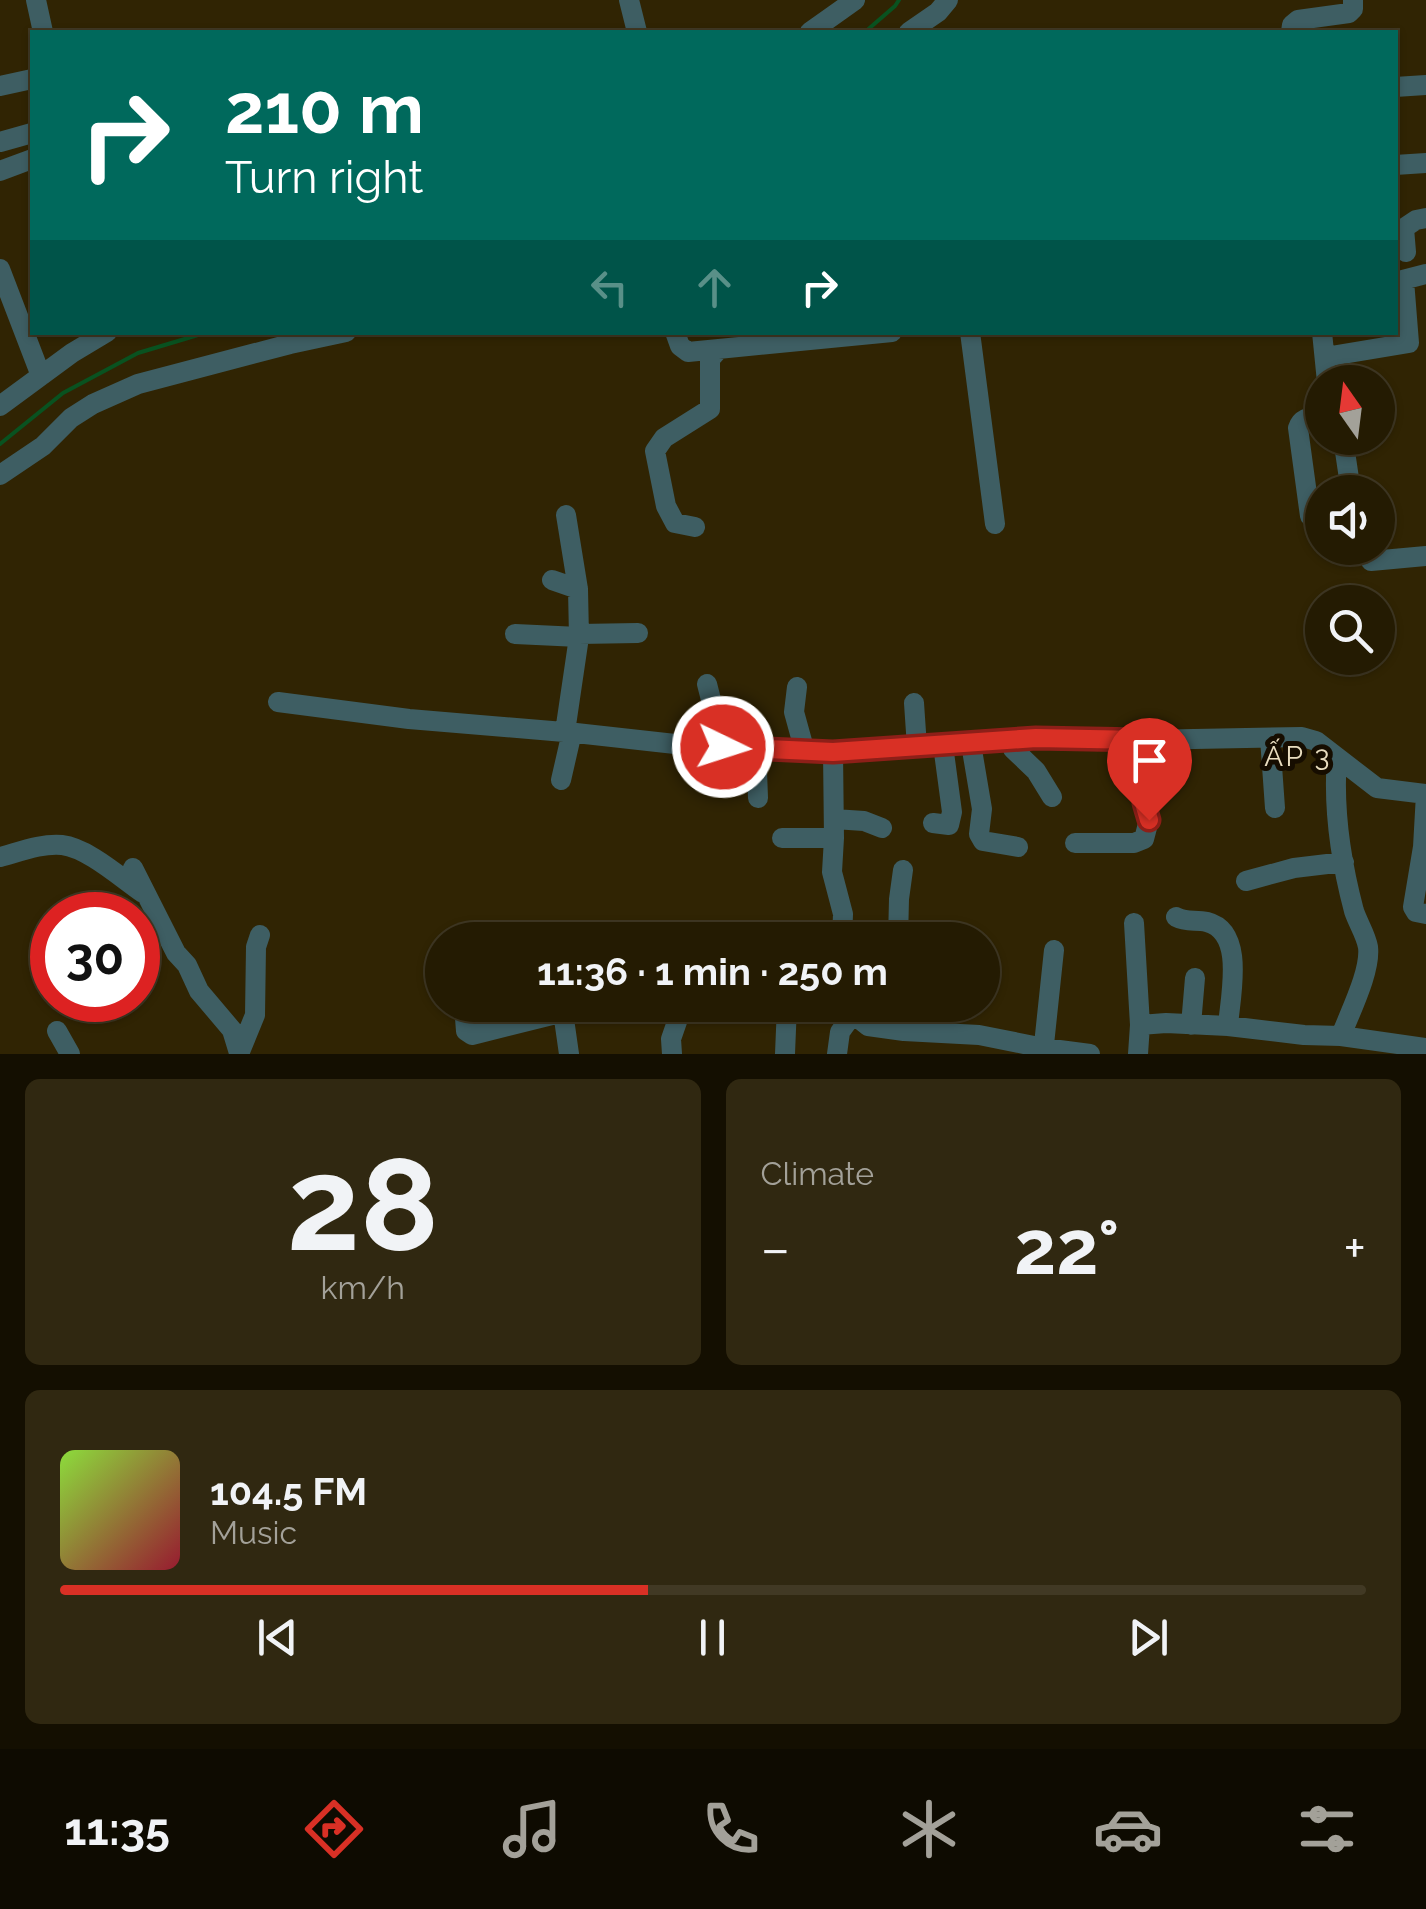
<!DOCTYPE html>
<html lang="en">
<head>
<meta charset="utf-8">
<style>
  body { margin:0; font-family:Raleway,sans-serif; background:#302811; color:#f1f3f6; height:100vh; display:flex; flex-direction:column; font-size:38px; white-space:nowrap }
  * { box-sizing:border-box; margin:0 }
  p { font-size:32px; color:#a3a199 }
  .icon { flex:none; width:55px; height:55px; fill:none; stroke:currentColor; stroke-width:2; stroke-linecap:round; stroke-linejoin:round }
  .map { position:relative; height:1054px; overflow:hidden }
  .details { display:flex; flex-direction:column; gap:25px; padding:25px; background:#140f01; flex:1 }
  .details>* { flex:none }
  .hud { position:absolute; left:30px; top:30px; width:1368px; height:305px; border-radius:0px; box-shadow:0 2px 8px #0004,0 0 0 2px #413924; background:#00695c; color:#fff; overflow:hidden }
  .needle { width:65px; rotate:346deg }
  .fabs { position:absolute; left:1305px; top:365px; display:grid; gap:20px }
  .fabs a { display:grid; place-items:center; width:90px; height:90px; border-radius:50%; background:#241b02; box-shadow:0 2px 8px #0004,0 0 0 2px #413924; font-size:50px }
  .speed { position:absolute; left:30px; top:892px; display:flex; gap:20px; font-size:50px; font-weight:700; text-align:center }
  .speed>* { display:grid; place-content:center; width:130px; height:130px; border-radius:50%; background:#241b02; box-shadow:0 2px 8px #0004,0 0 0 2px #413924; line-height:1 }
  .speed .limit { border:15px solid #d22; background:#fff; color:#111 }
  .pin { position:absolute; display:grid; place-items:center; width:85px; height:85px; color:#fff; margin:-102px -42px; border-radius:50% 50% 50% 0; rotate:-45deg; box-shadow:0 0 10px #0007 }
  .pin .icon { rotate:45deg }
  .me { position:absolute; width:110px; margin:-55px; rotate:94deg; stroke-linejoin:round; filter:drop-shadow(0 0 8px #0008) }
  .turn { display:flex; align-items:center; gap:35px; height:210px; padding:0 30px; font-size:45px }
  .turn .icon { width:130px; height:130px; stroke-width:2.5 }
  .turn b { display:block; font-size:70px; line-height:85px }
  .lanes { display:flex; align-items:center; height:95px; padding:0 30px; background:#0003; justify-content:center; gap:50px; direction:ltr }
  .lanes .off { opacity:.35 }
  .big { font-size:75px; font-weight:700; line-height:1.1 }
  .details .widget { flex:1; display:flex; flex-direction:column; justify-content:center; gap:15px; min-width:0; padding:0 35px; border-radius:15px; background:#302811 }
  .details .dial { align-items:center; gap:0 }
  .dial b { font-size:130px; line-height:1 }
  .song { display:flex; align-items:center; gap:30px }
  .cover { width:120px; height:120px; border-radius:15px; background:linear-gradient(135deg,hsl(90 70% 55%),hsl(350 70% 35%)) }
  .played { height:10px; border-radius:5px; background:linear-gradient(90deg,#d93025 45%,#413924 45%) }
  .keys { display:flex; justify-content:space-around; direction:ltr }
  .heat { display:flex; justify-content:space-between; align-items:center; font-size:55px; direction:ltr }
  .details .tiles { flex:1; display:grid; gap:25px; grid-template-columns:1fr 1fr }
  .widget:last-child { grid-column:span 2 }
  .trip { position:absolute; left:425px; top:922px; width:575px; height:100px; border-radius:50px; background:#241b02; box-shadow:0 2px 8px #0004,0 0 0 2px #413924; font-weight:700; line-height:100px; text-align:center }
  .menu { display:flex; height:160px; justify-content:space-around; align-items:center; background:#0e0b01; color:#a3a199 }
  .menu .icon { width:70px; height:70px }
  .menu .current { color:#d93025 }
  .menu b { font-size:45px; color:#f1f3f6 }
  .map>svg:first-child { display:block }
</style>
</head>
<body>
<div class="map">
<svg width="1426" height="1054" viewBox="0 0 1426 1054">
  <rect width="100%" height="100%" fill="#302403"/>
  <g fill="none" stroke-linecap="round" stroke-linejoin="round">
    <path stroke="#095220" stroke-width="4" d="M865,32L895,6L899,0
      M0,444L63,393L138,353L208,332"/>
    <path stroke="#3e5e63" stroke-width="20" d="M36,0L43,32
      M629,0L637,32
      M810,32L855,0
      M909,32L938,12L948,0
      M1291,32L1292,25L1298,20L1349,13L1353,9V0
      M0,86L32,79
      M1395,87L1426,85
      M0,142L32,133
      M1395,165L1426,163
      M0,171L32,159
      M1406,252L1404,228L1416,220L1426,218
      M0,269L41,376
      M1395,282L1426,274
      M675,332L680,346L688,352L892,332
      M970,332L995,524
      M1322,332L1327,382
      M1325,357L1409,343L1404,280
      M0,406L72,353L107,332
      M1343,438L1351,492
      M0,475L43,446L71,418L93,404L138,384L290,344L346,332
      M566,515L578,589
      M1310,516L1298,428C1301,417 1312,417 1322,415
      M695,527L675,523L666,506L655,451L664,438L710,409V359L719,349
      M1371,561L1426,556
      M552,580L578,589L579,637L565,732
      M515,634L579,637
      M579,634L638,633
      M707,684L723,747
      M797,687L794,712L805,752
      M278,702L409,719L576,733L675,744L796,752L883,750L1037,738L1142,740L1302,737L1316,741L1377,788L1426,794
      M914,703L917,747
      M1270,738L1275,808
      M1011,740L1013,749L1036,771L1052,797
      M971,744L982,809L979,834L983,841L1018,847
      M751,749L757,771L758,798
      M833,752L834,838L832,872L843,914L842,940
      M1337,757C1333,807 1341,862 1354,911C1358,923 1366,935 1368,947C1371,971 1350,1012 1341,1036
      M561,780L572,732
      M1426,794L1423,847L1413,907L1416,912L1426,914
      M834,819L864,821L882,828
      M933,823L949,825L952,812L943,745
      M782,838H834
      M1075,843H1134L1144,839L1149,820L1144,803L1142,740
      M0,857C19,852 42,843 62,845C88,848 121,878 143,893
      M133,868L176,953L187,965L199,991L232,1030L239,1053
      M1246,881L1294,868L1344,862
      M1176,917C1187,923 1196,919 1207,922C1246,932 1230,997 1228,1026
      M1134,923L1140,1025
      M530,933L534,940
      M898,940L899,899L903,870
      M464,1005L466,1031L472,1035L564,1012
      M562,1005L569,1054
      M850,1005L853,1014L868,1026L904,1031L979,1035L1044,1048L1090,1054
      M902,1005L904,1031
      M1191,1025L1195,978
      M57,1031L70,1054
      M239,1054L255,1015L256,947L260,935
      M672,1054L671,1039L680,1013L697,1005
      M785,1054L787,1005
      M837,1054L840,1032L853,1014
      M1043,1054L1054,950
      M1138,1054L1140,1025L1166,1023L1228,1026L1304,1035L1341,1036L1426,1048"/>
  </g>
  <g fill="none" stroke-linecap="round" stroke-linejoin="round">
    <g stroke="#8d1f18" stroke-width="25">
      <path id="route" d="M723,747L833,752L1036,738L1142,740L1144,803L1149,820"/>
    </g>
    <use href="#route" stroke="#d93025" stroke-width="18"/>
  </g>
  <g text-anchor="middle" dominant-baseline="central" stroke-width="10" stroke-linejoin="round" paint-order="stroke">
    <g font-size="28" letter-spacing="2.5" fill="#e9ddbf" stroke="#160d00">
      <text x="1298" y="756">ẤP 3</text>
    </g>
  </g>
</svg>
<div class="fabs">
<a><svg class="needle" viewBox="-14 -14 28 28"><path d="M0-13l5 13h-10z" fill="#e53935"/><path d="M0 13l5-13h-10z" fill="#a3a199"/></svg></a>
<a><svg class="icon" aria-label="sound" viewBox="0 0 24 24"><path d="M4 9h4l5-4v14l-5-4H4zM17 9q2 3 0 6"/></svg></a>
<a><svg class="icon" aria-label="search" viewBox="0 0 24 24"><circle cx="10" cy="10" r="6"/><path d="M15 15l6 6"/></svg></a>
</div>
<div class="speed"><div class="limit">30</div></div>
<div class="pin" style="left:1149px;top:820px;background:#d93025"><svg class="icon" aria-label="arrive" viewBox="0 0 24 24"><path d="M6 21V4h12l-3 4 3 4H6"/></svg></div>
<svg class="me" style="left:723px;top:747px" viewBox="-20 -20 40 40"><circle r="17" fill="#d93025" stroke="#fff" stroke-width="3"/><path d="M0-11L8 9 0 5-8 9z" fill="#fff"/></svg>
<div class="trip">11:36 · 1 min · 250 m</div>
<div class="hud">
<div class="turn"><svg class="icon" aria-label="right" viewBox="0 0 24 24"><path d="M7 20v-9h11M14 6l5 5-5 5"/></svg><div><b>210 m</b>Turn right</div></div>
<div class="lanes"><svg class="icon off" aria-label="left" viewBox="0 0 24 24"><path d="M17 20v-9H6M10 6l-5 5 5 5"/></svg><svg class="icon off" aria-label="ahead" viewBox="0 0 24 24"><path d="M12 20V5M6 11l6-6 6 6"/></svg><svg class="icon" aria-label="right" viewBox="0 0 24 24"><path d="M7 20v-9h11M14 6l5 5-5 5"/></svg></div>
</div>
</div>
<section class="details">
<div class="tiles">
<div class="widget dial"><b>28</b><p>km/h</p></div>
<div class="widget"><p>Climate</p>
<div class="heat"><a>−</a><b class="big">22°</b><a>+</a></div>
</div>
<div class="widget">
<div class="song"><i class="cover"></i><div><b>104.5 FM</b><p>Music</p></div></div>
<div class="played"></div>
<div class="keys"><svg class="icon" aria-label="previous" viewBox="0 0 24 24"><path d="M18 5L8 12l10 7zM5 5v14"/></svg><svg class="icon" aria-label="pause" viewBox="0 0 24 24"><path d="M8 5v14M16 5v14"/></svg><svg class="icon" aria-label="next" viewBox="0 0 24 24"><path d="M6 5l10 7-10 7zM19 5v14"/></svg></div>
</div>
</div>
</section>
<nav class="menu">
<b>11:35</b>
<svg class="icon current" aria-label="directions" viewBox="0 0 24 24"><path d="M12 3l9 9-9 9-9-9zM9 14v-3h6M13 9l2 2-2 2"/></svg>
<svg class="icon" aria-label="music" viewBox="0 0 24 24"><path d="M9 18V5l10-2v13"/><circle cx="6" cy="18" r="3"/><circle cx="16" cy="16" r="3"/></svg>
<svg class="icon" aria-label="phone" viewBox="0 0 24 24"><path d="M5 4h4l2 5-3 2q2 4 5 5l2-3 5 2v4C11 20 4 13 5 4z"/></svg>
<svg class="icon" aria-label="climate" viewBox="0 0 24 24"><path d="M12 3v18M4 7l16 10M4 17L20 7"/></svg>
<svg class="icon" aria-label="car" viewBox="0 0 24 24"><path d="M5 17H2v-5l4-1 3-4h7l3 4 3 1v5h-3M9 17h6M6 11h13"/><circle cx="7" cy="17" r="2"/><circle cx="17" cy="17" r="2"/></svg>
<svg class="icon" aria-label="filters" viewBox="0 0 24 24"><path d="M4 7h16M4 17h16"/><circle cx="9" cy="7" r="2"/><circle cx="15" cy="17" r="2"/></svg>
</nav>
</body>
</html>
